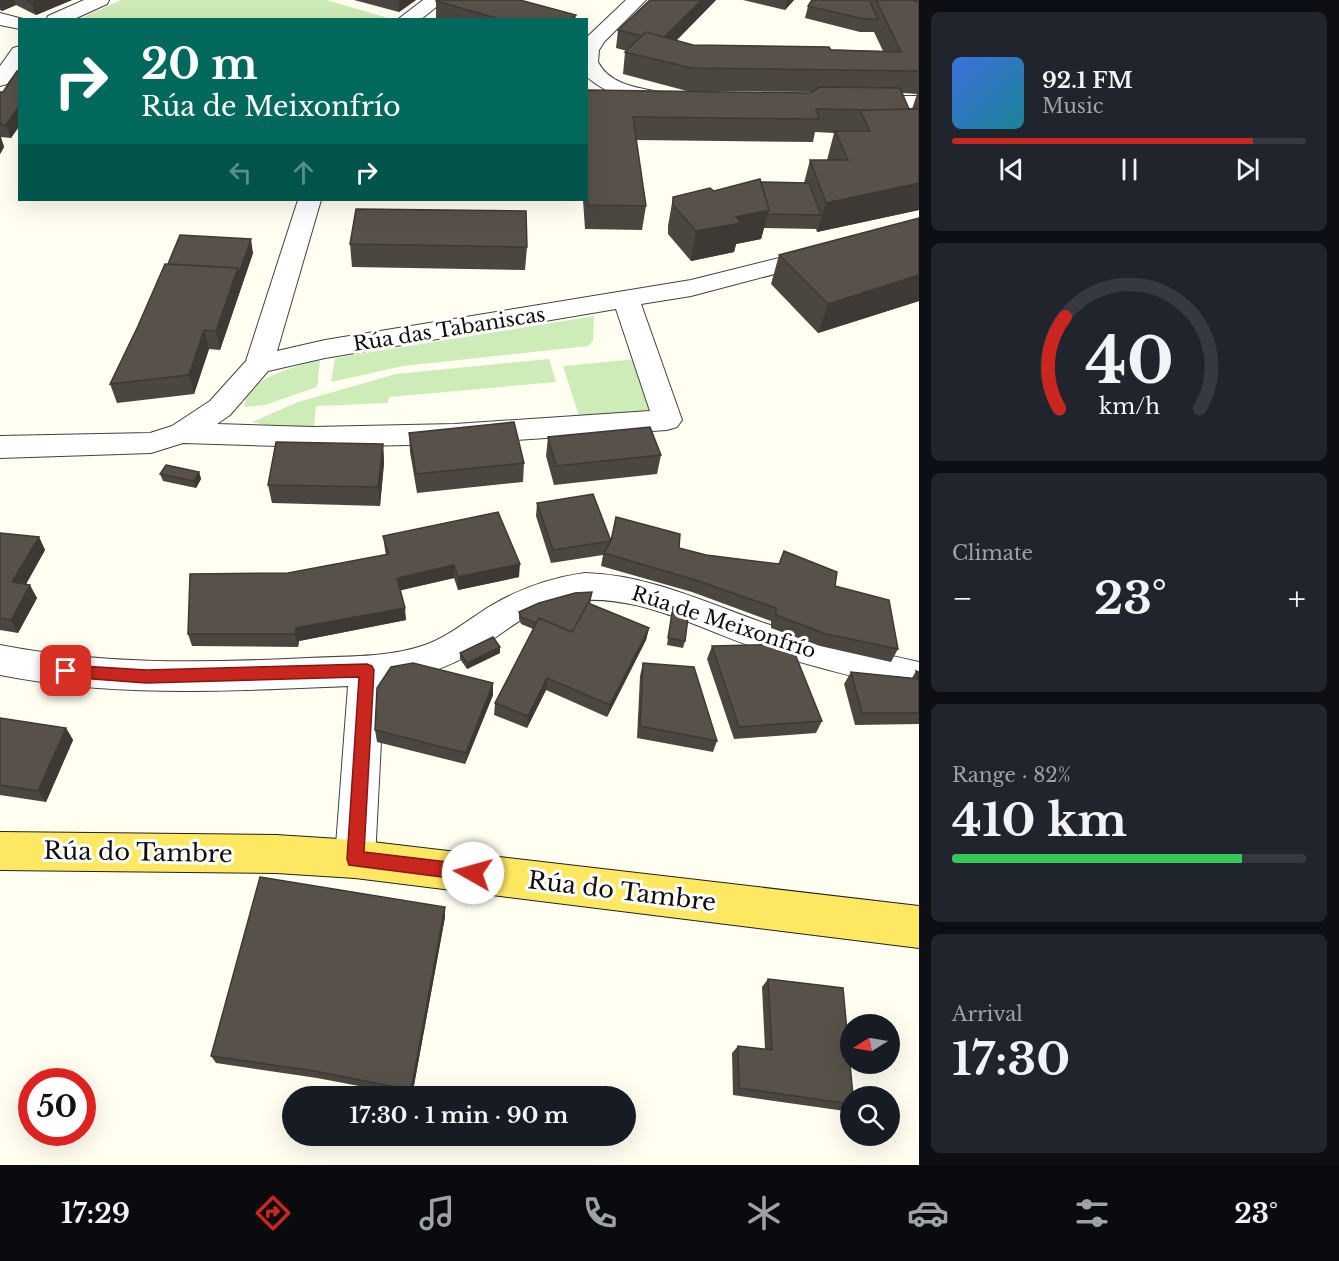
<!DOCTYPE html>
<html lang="en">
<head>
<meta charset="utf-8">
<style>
  body { margin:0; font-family:"Libre Baskerville",serif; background:#20242c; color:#f1f3f6; height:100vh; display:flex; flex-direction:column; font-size:22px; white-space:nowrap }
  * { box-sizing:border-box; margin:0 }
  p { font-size:20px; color:#9ea1a6 }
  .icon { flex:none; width:33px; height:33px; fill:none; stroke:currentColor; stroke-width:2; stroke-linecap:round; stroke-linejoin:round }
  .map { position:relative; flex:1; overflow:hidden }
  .side { display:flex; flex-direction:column; gap:12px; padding:12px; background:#0d0f14; width:420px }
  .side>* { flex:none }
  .guide { position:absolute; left:18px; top:18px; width:570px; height:183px; border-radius:0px; box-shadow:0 6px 24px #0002; background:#00695c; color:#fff; overflow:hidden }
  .needle { width:39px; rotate:259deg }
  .fabs { position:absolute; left:840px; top:1014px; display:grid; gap:12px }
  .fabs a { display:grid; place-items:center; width:60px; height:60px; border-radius:50%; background:#171b24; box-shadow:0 6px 24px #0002; font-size:30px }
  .speed { position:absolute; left:18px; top:1068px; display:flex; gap:12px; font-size:30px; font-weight:700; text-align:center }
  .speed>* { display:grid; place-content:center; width:78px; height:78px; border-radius:50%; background:#171b24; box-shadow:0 6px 24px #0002; line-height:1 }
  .speed .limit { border:9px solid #d22; background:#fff; color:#111 }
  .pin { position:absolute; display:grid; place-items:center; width:51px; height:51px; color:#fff; margin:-26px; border-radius:12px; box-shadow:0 3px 9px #0006 }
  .me { position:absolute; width:66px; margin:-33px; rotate:277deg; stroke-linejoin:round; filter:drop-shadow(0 0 4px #0008) }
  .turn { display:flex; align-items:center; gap:21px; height:126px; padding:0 24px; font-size:27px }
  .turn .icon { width:78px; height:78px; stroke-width:2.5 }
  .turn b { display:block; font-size:42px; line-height:51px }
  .lanes { display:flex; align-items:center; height:57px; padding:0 24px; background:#0003; justify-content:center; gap:30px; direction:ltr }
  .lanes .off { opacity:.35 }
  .big { font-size:45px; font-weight:700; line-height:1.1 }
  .side .widget { flex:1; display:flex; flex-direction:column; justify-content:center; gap:9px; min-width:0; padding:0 21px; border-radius:9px; background:#20242c }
  .side .dial { align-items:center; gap:0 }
  .dial svg { height:156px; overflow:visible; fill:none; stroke:#363941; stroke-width:7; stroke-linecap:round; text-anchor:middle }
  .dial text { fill:#f1f3f6; stroke:none }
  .song { display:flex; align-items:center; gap:18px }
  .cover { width:72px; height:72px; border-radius:9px; background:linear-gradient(135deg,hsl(220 70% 55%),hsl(190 70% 35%)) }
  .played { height:6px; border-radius:3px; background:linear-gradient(90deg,#c8261e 85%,#363941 85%) }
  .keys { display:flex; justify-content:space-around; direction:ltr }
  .heat { display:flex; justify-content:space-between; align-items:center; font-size:33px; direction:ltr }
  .charge { height:9px; border-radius:4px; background:linear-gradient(90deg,#34c759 82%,#363941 0) }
  .trip { position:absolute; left:282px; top:1086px; width:354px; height:60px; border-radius:30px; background:#171b24; box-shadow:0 6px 24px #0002; font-weight:700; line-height:60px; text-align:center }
  .dock { display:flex; height:96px; justify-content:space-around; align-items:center; background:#090b0e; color:#9ea1a6 }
  .dock .icon { width:42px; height:42px }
  .dock .current { color:#c8261e }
  .dock b { font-size:27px; color:#f1f3f6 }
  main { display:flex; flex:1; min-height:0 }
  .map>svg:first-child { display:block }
</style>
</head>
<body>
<main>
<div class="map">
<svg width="919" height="1165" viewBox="0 0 919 1165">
  <rect width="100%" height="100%" fill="#fffef1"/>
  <path fill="#ceecb8" d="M121,0H327L391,19H79Z
    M594,316L593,341L588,346L403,366L331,382L335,358Z
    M549,359L556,382L389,397L388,403L316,406L314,427L270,426L252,422L298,402L396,374Z
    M638,359L658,410L580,419L563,366Z
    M320,360L317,387L265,405L244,407C245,403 245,397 248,394C262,374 298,366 320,360Z"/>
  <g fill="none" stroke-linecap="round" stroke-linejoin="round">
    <g stroke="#424242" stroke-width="2">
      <path id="minor" d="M84,0H109L107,4L72,20H46L48,16Z
        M423,0H445L420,20H397Z
        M626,0H646L604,42L599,50L598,62C612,89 648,88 673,95L677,99L673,103C646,110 607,95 586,76V38Z
        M0,13L27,20H20V29L0,25Z
        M20,46V67L7,84L0,86V66L13,48Z
        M861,96H919V108L853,107L850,102L853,97Z
        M298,200H321L277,351L325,340L691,280L819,248L828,250L831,255L828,260L691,296L641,304L682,420L677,427L667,430L455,444L313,447L183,443L151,453L0,458V436L150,433L172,426L210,401L246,361ZM616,309L650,411L455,424L313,427L217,424L230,415L268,371L325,358Z
        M585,573C649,575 704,602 764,623C814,640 867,650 919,662V692C867,680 816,668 765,651C698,630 634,588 560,603C529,609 500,636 474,652C446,669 415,678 384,683L375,859L369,872L355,878L341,872L335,859L348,686C231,691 116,698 0,675V645C102,665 204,663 308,658C346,656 388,658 425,645C447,637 467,621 487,608C518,589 549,578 585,573Z"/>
    </g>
    <g stroke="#202020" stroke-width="2">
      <path id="major" d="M0,832L276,835L355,840L919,906V948L355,878L276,873L0,870Z"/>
    </g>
    <use href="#minor" fill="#fff" fill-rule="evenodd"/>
    <use href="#major" fill="#ffe861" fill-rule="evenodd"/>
  </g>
  <path fill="#4c4640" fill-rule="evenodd" d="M0,0H72L36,15L16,5L2,11L0,10Z
    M354,0H416L399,12Z
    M650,0H716L676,41L693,45L883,51L874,32H860L805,18L808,6L812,0H919V210L817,232L816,229L764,228L761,239L736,244L734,252L691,261L668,234V226L673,197L714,191L761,182L804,183L810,160H827L834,133L815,132L813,142L636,140L646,206L642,230L585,229L583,200H586V90L810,93L811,92L687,91L623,74L625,52L627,51L616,48L618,30ZM902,93L917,94L912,109H909Z
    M743,0H794L785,10Z
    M436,1L576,15L575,20H436Z
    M20,71V125L11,138L1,137L4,147L0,154V92H3Z
    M919,218V301L818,333L771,284L779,255Z
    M350,244L527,247L525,270L352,267Z
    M253,253L220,350L209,349L194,394L117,403L110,384L168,264Z
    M409,433L524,463L523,482L417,493L410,452Z
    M548,437L661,455L657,474L554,485L546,456Z
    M383,444L384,463L380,506L272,503L268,485Z
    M199,472L201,479L196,488L163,481L160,474Z
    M537,503L611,541L679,548L835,586L898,649L891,662L820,646L771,628V621L692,592L601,566L603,555L551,563L536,516Z
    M0,533L39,537L45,550L26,584L37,598L18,633L0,630Z
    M383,536L519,577L458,590L454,578L400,590L406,620L299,641L298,647L192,646L188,634L288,573L386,555L385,550Z
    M592,592L590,604L649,628L646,640L607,717L546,690L527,728L494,715L495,703L533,629L521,624L519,619V612Z
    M673,607L685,641L683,648L667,645Z
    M712,646L822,721L816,733L734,739L707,659Z
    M460,653H500L467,669L460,659Z
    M643,663L717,741L713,752L637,738L640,676Z
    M916,671L919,672V724L855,725L844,684L851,672L912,678Z
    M493,683V695L465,764L377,742L375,730Z
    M0,718L66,728L73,740L46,802L0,795Z
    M445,907V917L412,1096L317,1078L216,1063L211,1056Z
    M768,979L850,1096V1107L845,1111L733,1095L732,1053L738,1046L765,1049L762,987Z"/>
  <path fill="#3e3934" d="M0,0H14L16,5L2,11L0,6Z
    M38,0H72L36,15L32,3Z
    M399,0H416L399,12Z
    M702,0H716L658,59L661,41Z
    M787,0H794L785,10Z
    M20,105V125L11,138L6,125Z
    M0,135L4,147L0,154Z
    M919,183V210L817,232L826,203Z
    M769,210L761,239L736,244L734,252L691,261L696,231L736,217Z
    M251,239L253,253L220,350L216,331L238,268Z
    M919,275V301L818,333L828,304Z
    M204,330L209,349L194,394L189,375Z
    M383,444L384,463L380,506L378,487Z
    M199,472L201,479L196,488L194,481Z
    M39,537L45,550L20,595L12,582Z
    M520,564L519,577L458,590V577Z
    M454,565V578L398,591L397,578Z
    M30,585L37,598L18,633L11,620Z
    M405,608L406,620L299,641L298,647L295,634L296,628Z
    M649,628L646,640L607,717L610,705Z
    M500,647V653L467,669V663Z
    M547,678L546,690L527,728L528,716Z
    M493,683V695L465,764L466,753Z
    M66,728L73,740L46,802L38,791Z
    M445,907V917L412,1096L411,1090Z"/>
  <path fill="#58514a" stroke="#3e3934" stroke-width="1.5" d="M26,0H38L32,3Z
    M437,0H520L576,15L570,20H503L436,1Z
    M650,0H702L664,37L646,32L642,36L618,30Z
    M812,0H869L878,19H864L808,6Z
    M876,0H912L919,2V71L691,68L625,52L646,32L693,45L829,47L831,50L901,52Z
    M17,71H20V105L6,125L0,124V92H3Z
    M820,87L900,88L909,109L870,110L816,109L819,119L633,117L646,206L588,205L586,188V90L810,93Z
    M919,109V183L826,203L810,160H848L835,131H870L860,110Z
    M760,179L769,210L736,217L741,223L696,231L673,205V197L710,188L714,191Z
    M761,182L809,183L821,215L767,214L769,210Z
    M356,209L526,211L527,247L350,244Z
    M919,218V275L828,304L779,255Z
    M180,235L251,239L239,273L238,268L168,264Z
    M165,264L238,268L216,331L204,330L189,375L110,384L138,326Z
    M514,422L524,463L416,474L409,433Z
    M650,427L661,455L556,466L548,437Z
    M276,442L383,444L378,487L268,485Z
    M166,465L199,472L194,481L160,474Z
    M593,494L611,541L616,517L680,534L679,548L706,555L779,564L784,551L837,572L835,586L889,600L898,649L826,634L776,615V608L695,580L604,553L611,541L553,550L537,503Z
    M498,512L520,564L458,577L454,565L397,578L405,608L296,628L295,634H188L190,574L288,573L389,554L383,536Z
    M0,533L39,537L12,582L30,585L11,620L0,618Z
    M592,592L589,603H588L572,632L539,618L536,623L521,617L519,612L539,603L575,593Z
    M588,603L649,628L610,705L547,678L528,716L495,703L539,618L572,632Z
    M673,607L689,610L685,641L668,638Z
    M493,637L500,647L467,663L460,653Z
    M791,644L822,721L739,727L712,646Z
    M413,663L493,683L466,753L375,730L377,688L391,667Z
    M643,663L694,667L717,741L640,726Z
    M916,671L919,672V713H862L851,672L919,679Z
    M0,718L66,728L38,791L0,785Z
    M260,877L445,907L411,1090L314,1071L211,1056Z
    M768,979L843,988L853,1096H850V1104L739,1088L738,1046L772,1050Z"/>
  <path fill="#c8261e" stroke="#821914" stroke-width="1.5" d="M367,664L372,666L374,670L364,852L473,865L479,868L481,873L479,879L473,881L349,865L347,859L359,677L146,683L66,677L61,675L59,671L61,666L66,665L146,670Z"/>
  <g text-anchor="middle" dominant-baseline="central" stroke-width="6" stroke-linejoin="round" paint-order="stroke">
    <g font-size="20" fill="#0f0f0f" stroke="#fff">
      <text transform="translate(449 329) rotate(-9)">Rúa das Tabaniscas</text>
      <text transform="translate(724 622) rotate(18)">Rúa de Meixonfrío</text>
    </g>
    <g font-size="24" fill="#0f0f0f" stroke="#fff">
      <text transform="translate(138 852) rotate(1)">Rúa do Tambre</text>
      <text transform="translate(622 891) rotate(7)">Rúa do Tambre</text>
    </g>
  </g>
</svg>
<div class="fabs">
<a><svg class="needle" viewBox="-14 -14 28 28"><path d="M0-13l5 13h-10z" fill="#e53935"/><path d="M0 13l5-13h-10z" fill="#9ea1a6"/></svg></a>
<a><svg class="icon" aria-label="search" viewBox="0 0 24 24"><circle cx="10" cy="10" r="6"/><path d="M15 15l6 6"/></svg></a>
</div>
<div class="speed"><div class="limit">50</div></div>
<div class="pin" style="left:66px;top:671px;background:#d93025"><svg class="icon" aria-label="arrive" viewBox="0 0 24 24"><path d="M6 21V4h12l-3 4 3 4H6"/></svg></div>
<svg class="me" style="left:473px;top:873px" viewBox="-20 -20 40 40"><circle r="19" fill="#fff"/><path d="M0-13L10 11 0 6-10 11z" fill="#c8261e"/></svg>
<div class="trip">17:30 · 1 min · 90 m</div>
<div class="guide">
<div class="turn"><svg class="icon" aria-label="right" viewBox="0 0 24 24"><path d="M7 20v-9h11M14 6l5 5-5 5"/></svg><div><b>20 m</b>Rúa de Meixonfrío</div></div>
<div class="lanes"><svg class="icon off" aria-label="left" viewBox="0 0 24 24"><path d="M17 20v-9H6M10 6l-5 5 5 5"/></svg><svg class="icon off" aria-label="ahead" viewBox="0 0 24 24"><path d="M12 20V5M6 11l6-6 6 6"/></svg><svg class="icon" aria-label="right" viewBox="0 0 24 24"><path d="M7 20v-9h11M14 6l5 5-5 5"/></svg></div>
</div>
</div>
<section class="side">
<div class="widget">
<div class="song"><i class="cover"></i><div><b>92.1 FM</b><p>Music</p></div></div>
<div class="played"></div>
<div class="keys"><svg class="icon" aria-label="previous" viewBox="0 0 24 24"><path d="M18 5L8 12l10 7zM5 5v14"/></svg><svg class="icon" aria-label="pause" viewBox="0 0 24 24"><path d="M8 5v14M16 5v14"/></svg><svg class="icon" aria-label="next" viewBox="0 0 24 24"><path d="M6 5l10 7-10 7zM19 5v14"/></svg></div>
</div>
<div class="widget dial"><svg viewBox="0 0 100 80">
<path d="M14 69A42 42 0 1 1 86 69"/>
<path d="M14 69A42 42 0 0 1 17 22" stroke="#c8261e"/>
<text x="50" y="56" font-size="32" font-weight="700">40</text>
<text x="50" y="72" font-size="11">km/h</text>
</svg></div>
<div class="widget"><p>Climate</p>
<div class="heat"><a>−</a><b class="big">23°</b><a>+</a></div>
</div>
<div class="widget"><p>Range · 82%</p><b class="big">410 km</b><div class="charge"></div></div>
<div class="widget"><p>Arrival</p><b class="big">17:30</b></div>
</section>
</main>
<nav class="dock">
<b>17:29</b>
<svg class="icon current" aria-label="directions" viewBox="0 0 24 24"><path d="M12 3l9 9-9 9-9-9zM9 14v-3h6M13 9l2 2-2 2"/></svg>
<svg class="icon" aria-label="music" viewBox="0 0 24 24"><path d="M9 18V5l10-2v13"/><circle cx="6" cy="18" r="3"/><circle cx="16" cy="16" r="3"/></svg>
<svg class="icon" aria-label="phone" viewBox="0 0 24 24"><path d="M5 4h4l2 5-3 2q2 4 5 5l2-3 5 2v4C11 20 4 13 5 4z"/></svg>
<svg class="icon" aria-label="climate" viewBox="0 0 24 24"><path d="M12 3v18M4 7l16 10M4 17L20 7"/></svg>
<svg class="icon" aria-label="car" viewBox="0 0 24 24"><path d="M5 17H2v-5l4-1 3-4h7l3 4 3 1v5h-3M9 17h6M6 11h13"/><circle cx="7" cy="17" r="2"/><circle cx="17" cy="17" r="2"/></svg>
<svg class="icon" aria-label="filters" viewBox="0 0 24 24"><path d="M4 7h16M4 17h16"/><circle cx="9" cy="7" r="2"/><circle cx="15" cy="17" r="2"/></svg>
<b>23°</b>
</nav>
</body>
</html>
